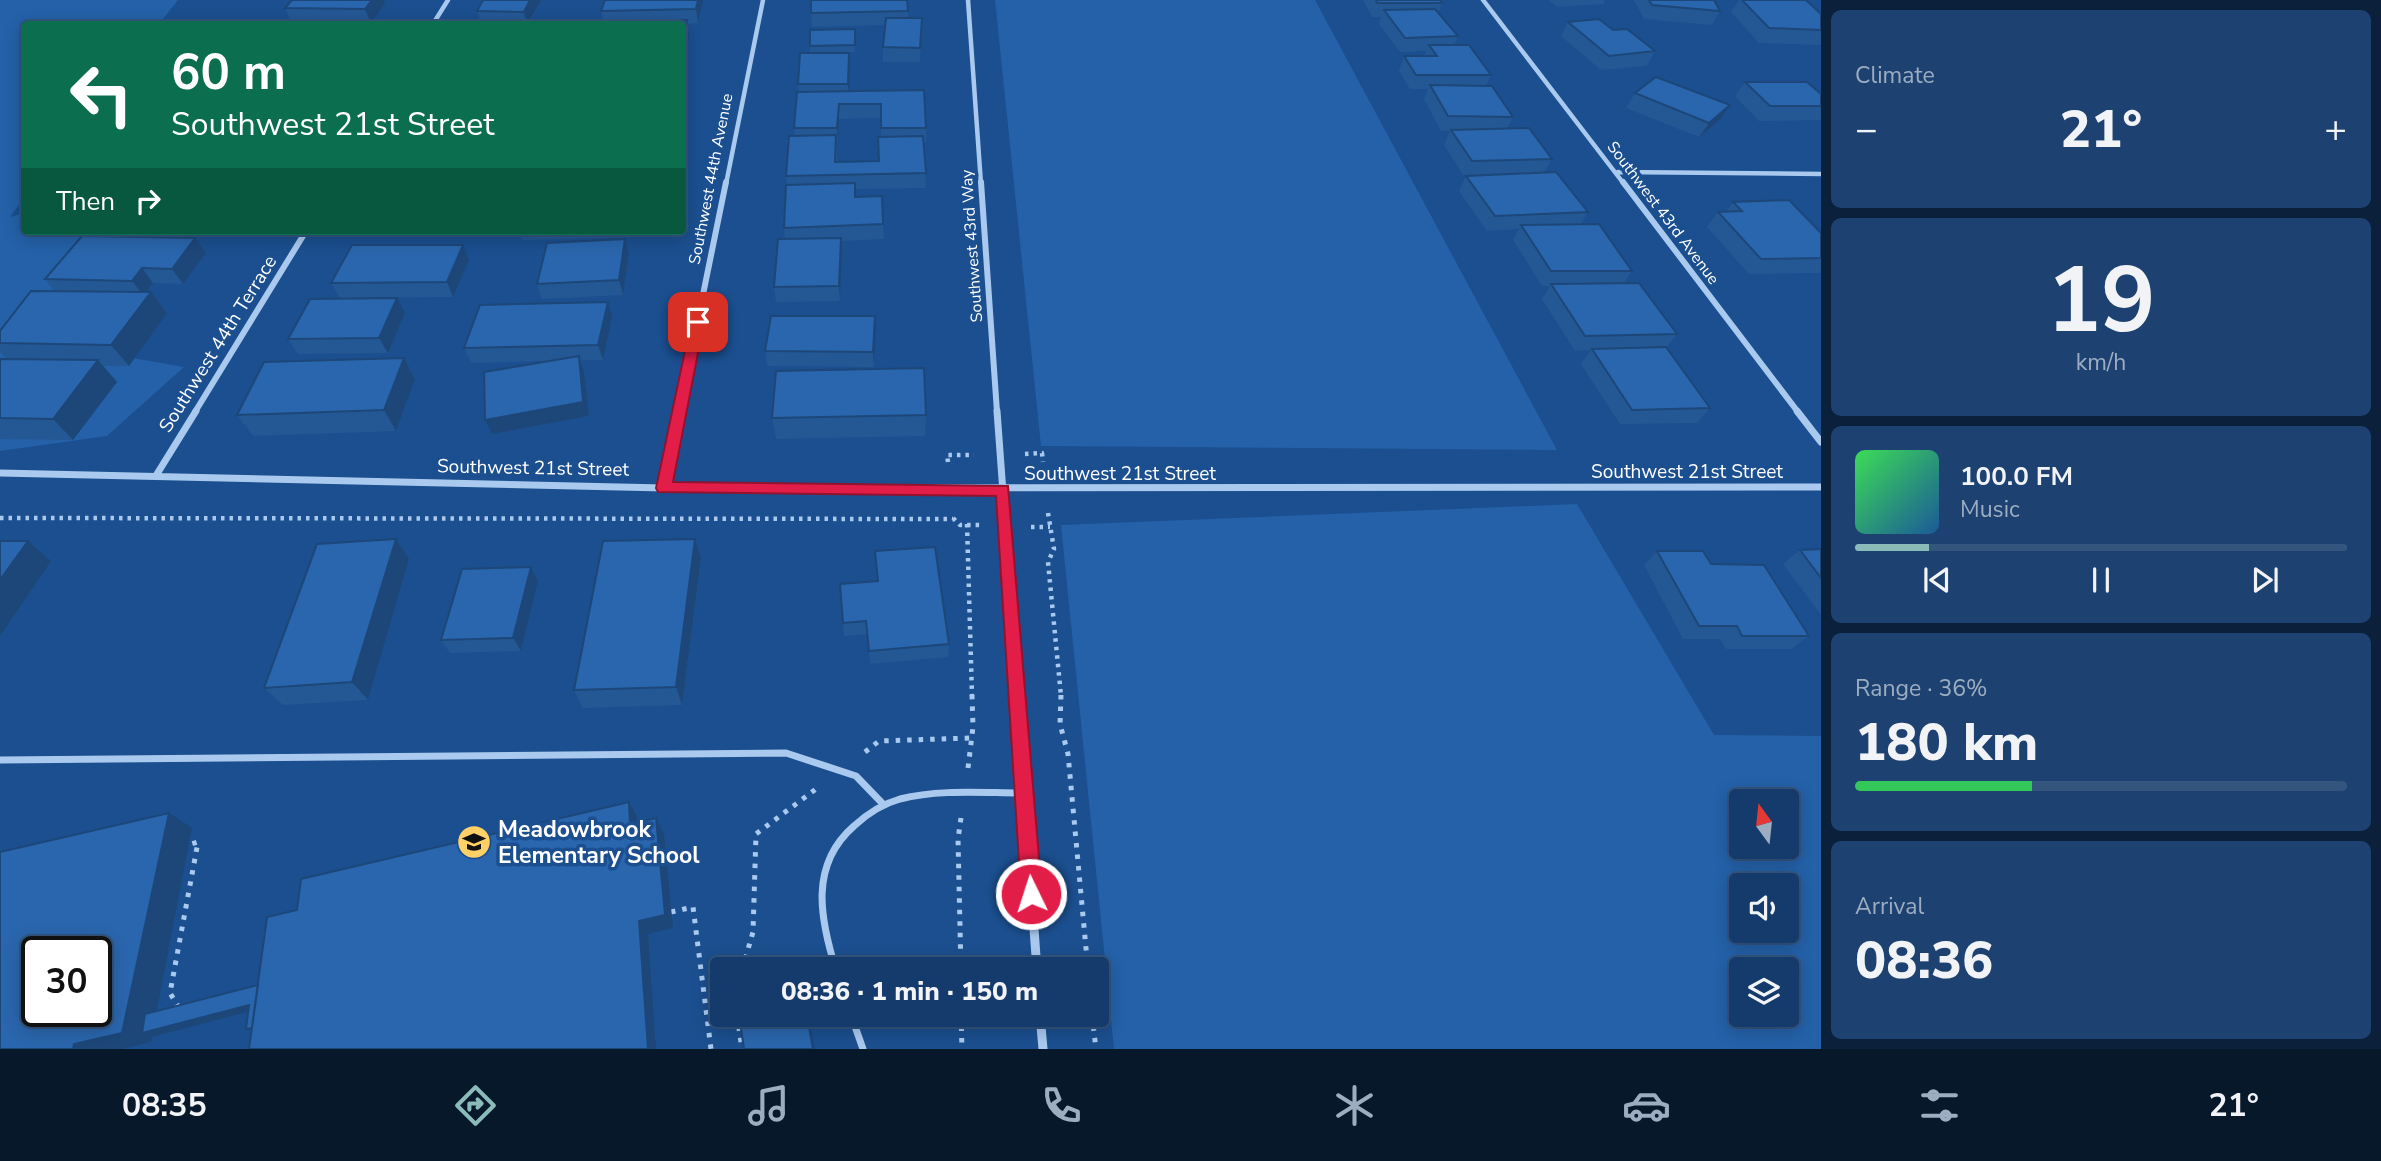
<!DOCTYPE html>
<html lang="en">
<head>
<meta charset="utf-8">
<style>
  body { margin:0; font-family:"Nunito Sans",sans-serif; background:#1d4271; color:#f1f3f6; height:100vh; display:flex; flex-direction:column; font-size:26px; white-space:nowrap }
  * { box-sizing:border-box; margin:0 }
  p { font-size:23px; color:#9dadc1 }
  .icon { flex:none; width:38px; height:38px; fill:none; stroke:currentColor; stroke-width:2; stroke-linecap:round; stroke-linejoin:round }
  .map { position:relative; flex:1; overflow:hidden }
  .details { display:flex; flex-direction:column; gap:10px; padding:10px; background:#0b203b; width:560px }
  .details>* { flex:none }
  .guide { position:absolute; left:21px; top:21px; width:665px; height:214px; border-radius:7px; box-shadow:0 4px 18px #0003,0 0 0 2px #33557e; background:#0b6e4f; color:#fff; overflow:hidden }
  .needle { width:46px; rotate:345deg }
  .fabs { position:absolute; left:1729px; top:789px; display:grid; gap:14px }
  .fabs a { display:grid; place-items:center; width:70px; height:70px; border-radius:7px; background:#143b6b; box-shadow:0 4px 18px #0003,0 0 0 2px #33557e; font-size:35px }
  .speed { position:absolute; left:21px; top:936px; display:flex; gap:14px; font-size:35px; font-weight:700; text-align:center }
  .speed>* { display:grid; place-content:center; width:91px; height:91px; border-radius:50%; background:#143b6b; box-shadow:0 4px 18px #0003,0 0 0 2px #33557e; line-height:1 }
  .speed .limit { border:4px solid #111; border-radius:10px; background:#fff; color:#111 }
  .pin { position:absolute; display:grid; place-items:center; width:60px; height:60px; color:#fff; margin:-30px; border-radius:14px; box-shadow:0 4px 10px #0006 }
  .me { position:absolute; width:77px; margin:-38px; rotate:356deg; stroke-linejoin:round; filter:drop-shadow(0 0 5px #0008) }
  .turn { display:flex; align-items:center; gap:24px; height:147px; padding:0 35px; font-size:32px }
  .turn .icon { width:91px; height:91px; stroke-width:2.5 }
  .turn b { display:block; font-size:49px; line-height:60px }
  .then { display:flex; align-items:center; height:66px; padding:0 35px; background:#0003; gap:14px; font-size:26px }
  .big { font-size:52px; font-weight:800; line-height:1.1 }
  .details .card { flex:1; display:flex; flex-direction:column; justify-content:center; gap:10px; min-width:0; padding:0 24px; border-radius:10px; background:#1d4271 }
  .details .dial { align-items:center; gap:0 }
  .dial b { font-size:91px; line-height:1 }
  .song { display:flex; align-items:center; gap:21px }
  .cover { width:84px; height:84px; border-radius:10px; background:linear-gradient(135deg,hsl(130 70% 55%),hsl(210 70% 35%)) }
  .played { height:7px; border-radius:4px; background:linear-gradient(90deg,#8bbbb9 15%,#33557e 15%) }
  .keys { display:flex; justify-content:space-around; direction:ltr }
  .heat { display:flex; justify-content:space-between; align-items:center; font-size:38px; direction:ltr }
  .charge { height:10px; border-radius:5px; background:linear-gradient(90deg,#34c759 36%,#33557e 0) }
  .trip { position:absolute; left:710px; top:957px; width:399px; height:70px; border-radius:7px; background:#143b6b; box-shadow:0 4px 18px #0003,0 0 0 2px #33557e; font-weight:800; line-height:70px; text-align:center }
  .menu { display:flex; height:112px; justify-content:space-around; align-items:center; background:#08182b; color:#9dadc1 }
  .menu .icon { width:49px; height:49px }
  .menu .selected { color:#8bbbb9 }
  .menu b { font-size:32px; color:#f1f3f6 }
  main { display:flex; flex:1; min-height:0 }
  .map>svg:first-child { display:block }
</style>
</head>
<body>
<main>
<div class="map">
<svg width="1821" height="1049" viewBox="0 0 1821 1049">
  <rect width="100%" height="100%" fill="#1b4f8f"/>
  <path fill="#2461a8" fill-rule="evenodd" d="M0,0H178L159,24H24V198L10,217L24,213V231H103L13,337L184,367L107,436L0,451Z
    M995,0H1315L1557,450L1041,446Z
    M1577,504L1714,735L1821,736V1049H1114L1061,525ZM1741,802H1787V847H1741ZM1741,886H1787V931H1741ZM1741,970H1787V1015H1741Z"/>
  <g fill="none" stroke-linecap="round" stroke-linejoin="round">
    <path stroke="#a9c9ee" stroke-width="4.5" stroke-dasharray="3.5 5" stroke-linecap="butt" d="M1025,454L1042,453L1043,462
      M948,462L947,455H974
      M1048,513L1054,549L1048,562L1061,696
      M0,518L953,519
      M953,518L960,525H980
      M967,524L972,696
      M1031,527H1050"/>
    <path stroke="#a9c9ee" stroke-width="5" stroke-dasharray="4.5 7" stroke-linecap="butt" d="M1061,695L1060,724L1068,754L1088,970
      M865,752L879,741L972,738
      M968,768L973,727L972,695
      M961,818L958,839L961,970
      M671,912L693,907L711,1049
      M742,970L753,932L756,834L816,789
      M179,1008L170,993L198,842L188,845
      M737,1015L742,1049
      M961,1015L962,1049
      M1092,1015L1096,1049"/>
    <path stroke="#a9c9ee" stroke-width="7" d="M0,760L786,753L856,776L883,804
      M836,970C820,919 809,865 854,826C868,813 882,804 900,799C940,789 983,793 1024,793
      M851,1015L863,1049"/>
    <path stroke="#a9c9ee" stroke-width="4.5" d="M968,0L981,184
      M1483,0L1624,184
      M433,24L448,0
      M1618,172L1821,174
      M726,184L763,0"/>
    <path stroke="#a9c9ee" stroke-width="6" d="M981,182L997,412
      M1623,182L1798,412
      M195,412L306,231
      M679,412L726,182"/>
    <path stroke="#a9c9ee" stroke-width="7" d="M997,411L1018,696
      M1797,411L1821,442
      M0,473L664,488L1821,487
      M157,474L196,411
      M664,488L680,411"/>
    <path stroke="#a9c9ee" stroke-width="9" d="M1017,695L1037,970
      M1040,1015L1043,1049"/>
  </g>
  <path fill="#245895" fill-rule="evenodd" d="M483,0H542L529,23H481L477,11Z
    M605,0H703L698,23L687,24L689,35L682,24H604L601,11Z
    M1363,0H1440L1442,3L1438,13L1458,36L1454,45L1491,75L1486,85L1513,117L1507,129L1552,159L1544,173L1588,212L1580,225L1632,271L1624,283L1677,334L1666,348L1710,408L1697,423L1620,424L1581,364L1591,350L1575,351L1542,299L1550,286H1542L1513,240L1519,229L1487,231L1459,191L1466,176L1481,175L1464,176L1444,145L1450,131H1441L1424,99L1428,89H1410L1399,71L1404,56H1424L1426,51L1400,52L1379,24L1381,17H1372Z
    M1548,0H1605L1603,4L1557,7Z
    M1634,0H1714L1720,11L1712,25L1644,19Z
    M1739,0H1806L1821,14V45L1759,43L1731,12Z
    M385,4L371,23L291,22L285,8Z
    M908,11V18H922L920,62H883V47L885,25L812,27L811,13Z
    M1568,22L1655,51L1647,66L1601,70L1561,36Z
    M855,29V52L842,53H849V91L924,90L926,128V142H924L926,188L855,189V197L883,224L884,239L841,241L842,253L840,301L776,302L774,287L785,238L784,228L787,185L786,176L795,136L794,128L799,92L798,84L810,53V46ZM881,118V136L879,161L837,162V142H838L839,119Z
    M1745,82L1821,94V120L1759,121L1735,96Z
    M1635,93L1720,120L1699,137L1626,108Z
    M1733,202L1821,233V273L1749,274L1707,227L1718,212H1726Z
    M374,231H481L479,234H375Z
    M519,231H639L638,237L522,240Z
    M195,238L206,253L183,284L153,283L147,292H151L167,313L129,366H103L117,382L73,440L0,439V359H7L0,352V331L55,292L45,279Z
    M625,239L629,254L623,295L542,299L537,284Z
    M469,260L453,297L340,298L331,283Z
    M608,302L612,317L603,360H581L584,371L589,416L492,434L485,420L548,361L471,363L464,348Z
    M405,313L388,353L298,354L288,339Z
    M876,331L874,367L767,366L765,351Z
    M404,358L415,379L396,431L253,436L237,415Z
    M926,415L925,436L776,439L772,418Z
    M396,539L409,559L368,700L283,705L264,688Z
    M695,539L701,558L682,705L583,708L574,690Z
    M1821,549V615L1783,564L1800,550Z
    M875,551L949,644L948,657L870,664L867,634L844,636L843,623L877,581Z
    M1657,551L1711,564L1809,636L1791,649H1726L1720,639H1683L1644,565Z
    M538,581L521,651L450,653L441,640Z"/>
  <path fill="#1d4779" d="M372,0H384L385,4L371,23L365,9Z
    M530,0H542L527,24L524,12Z
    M698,0H703L698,23L696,9Z
    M687,20L689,35L682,55V33Z
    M849,53L850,67L849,98L848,84Z
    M839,104V119L838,142L837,128Z
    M1730,105L1720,120L1699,137L1709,123Z
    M195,238L206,253L183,284L172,269Z
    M841,238L842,253L840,301L839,286Z
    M625,239L629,254L623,295L619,280Z
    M463,245L469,260L453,297L447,282Z
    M142,268L153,283L144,296L132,281Z
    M151,292L167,313L129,366L111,345Z
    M397,298L405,313L388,353L379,338Z
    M608,302L612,317L603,360L598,345Z
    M875,316L876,331L874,367L873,352Z
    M579,356L584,371L589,416L492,434L485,420Z
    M404,358L415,379L396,431L384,410Z
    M98,360L117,382L73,440L53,419Z
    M396,539L409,559L368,700L352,682Z
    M695,539L701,558L682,705L676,687Z
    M28,541L51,561L0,636V580Z
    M531,567L538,581L521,651L513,638Z
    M629,802L637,817L639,839L630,824Z
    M169,813L192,828L153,1030L249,1005L258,1009L152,1037L151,1042L122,1049H73Z
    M656,818L664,834L673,928L648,934L656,1049H648L639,921Z
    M807,1015H808L815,1049H813Z"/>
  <path fill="#2a66ad" stroke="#1d4779" stroke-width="2" fill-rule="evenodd" d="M292,0H372L365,9L285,8Z
    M483,0H530L524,12L477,11Z
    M605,0H698L696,9L601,11Z
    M811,0H907L908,11L811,13Z
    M1376,0H1440L1442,3H1377Z
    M1649,0H1714L1720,11L1652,5Z
    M1742,0H1806L1821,14V30L1769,28Z
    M1435,9L1458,36L1405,38L1384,10Z
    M886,18H922L920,48L883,47Z
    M1599,19L1613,30L1627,29L1655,51L1609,56L1568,22Z
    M649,20H687L682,33V24H647Z
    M547,22L546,24H473L474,23Z
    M855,29V45L810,46V30Z
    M1429,45H1469L1491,75H1416L1404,56H1437Z
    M800,53H849L848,84H798Z
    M1656,77L1730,105L1709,123L1635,93Z
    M1745,82H1807L1821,94V106H1770Z
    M1430,85L1492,86L1513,117L1448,116Z
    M924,90L926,128H881V104H839L837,128H794L797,92Z
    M1529,128L1552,159L1472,161L1451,130Z
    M836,135L835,162L879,161L878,137L923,136L926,173L786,176L789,136Z
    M1556,172L1588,212L1495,216L1466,176Z
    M855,183V197L882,196L883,224L784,228L786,185Z
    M1789,200L1821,233V258L1761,259L1718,212L1742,211L1733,202Z
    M1599,224L1632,271H1551L1521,225Z
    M82,236L195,238L172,269L142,268L132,281L45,279Z
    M841,238L839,286L774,287L778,239Z
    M625,239L619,280L537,284L547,243Z
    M352,245H463L447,282L331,283Z
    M1639,283L1677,334L1585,336L1551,284Z
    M31,291L151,292L111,345L0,343V331Z
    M397,298L379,338L288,339L310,299Z
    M608,302L598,345L464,348L480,305Z
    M771,316H875L873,352L765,351Z
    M1666,347L1710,408L1632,410L1592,349Z
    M579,356L583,402L485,420L484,372Z
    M404,358L384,410L237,415L264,362Z
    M0,359L98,360L53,419L0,418Z
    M924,368L926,415L772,418L776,371Z
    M396,539L352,682L264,688L317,544Z
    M695,539L676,687L574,690L603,541Z
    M0,541H28L0,580Z
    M935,547L949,644L869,651L866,621L843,623L840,584L878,581L875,551Z
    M1821,549V578L1800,550Z
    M1657,551H1703L1711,564L1764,565L1809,636H1742L1737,626H1699Z
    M531,567L513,638L441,640L462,569Z
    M629,802L630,824L656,818L665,915L639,921L648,1049H249L267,917L297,910L301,879Z
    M169,813L122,1033L74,1044L73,1049H0V852ZM37,952H96V1012H37Z
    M258,985L252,1028L246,1029L249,1005L142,1033L145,1014Z
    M739,1015H807L813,1049H744Z"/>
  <path fill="#e11d48" stroke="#92132f" stroke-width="2" d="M698,317L704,322L673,482L1008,486L1042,894L1039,901L1031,904L1024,901L1021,894L996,496L658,492L656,488L691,322Z"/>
  <defs>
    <g id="school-disc" transform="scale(1.75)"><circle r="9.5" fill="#ffd166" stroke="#1b4f8f"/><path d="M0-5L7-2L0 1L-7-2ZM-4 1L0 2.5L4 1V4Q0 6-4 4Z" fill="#111"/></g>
  </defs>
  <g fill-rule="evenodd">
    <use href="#school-disc" x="474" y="842"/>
  </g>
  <g text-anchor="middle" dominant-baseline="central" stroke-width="7" stroke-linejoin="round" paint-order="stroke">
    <g font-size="16" fill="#fff" stroke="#1b4f8f">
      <text transform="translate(711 179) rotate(-79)">Southwest 44th Avenue</text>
      <text transform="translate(1663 213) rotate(53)">Southwest 43rd Avenue</text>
      <text transform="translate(972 246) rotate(-94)">Southwest 43rd Way</text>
    </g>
    <g font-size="19" fill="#fff" stroke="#1b4f8f">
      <text transform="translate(218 344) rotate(-58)">Southwest 44th Terrace</text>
      <text transform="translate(533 468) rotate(1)">Southwest 21st Street</text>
      <text x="1687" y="472">Southwest 21st Street</text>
      <text x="1120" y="474">Southwest 21st Street</text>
    </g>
    <g font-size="23" font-weight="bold" fill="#fff" stroke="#1b4f8f" text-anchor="start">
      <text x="498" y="829">Meadowbrook<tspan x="498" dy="26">Elementary School</tspan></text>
    </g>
  </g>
</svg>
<div class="fabs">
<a><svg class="needle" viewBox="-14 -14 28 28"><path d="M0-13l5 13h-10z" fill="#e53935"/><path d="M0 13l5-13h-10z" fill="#9dadc1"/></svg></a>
<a><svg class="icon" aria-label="sound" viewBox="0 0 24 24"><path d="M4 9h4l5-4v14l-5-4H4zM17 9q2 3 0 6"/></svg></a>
<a><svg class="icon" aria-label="layers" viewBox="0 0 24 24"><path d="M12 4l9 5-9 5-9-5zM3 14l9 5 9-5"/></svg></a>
</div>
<div class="speed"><div class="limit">30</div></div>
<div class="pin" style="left:698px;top:322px;background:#d93025"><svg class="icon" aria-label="arrive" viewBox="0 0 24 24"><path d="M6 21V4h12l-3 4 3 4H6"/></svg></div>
<svg class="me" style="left:1031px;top:894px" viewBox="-20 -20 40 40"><circle r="17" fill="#e11d48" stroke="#fff" stroke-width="3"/><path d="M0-11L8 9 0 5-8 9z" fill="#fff"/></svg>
<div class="trip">08:36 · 1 min · 150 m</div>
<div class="guide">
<div class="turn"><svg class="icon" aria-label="left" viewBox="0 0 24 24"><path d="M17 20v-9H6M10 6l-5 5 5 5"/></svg><div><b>60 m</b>Southwest 21st Street</div></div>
<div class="then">Then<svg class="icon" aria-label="right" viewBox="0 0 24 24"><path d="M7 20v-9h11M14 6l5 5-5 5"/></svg></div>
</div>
</div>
<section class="details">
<div class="card"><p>Climate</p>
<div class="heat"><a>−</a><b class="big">21°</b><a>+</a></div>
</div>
<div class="card dial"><b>19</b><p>km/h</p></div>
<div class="card">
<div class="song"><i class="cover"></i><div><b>100.0 FM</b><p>Music</p></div></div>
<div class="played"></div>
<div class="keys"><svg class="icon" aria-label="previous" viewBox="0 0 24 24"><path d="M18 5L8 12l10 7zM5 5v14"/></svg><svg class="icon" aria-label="pause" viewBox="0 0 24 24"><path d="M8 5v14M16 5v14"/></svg><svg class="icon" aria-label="next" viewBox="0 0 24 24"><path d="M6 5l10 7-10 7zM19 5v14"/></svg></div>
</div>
<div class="card"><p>Range · 36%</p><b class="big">180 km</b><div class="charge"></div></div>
<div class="card"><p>Arrival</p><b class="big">08:36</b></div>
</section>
</main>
<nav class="menu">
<b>08:35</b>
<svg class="icon selected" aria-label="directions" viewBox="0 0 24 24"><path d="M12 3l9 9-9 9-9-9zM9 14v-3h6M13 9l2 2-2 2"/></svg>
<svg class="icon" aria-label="music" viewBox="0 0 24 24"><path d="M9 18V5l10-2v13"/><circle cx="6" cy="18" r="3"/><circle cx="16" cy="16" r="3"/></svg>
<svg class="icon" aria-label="phone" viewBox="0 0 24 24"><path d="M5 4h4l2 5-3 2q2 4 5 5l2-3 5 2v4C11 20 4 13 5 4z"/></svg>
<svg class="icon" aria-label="climate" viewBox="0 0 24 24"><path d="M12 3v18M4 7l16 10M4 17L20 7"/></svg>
<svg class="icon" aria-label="car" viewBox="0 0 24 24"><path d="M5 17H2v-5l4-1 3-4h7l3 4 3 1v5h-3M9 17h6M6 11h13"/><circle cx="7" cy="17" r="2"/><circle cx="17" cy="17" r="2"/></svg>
<svg class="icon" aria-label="filters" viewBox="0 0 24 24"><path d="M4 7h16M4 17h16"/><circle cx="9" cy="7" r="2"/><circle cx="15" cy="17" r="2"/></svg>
<b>21°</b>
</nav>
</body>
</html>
